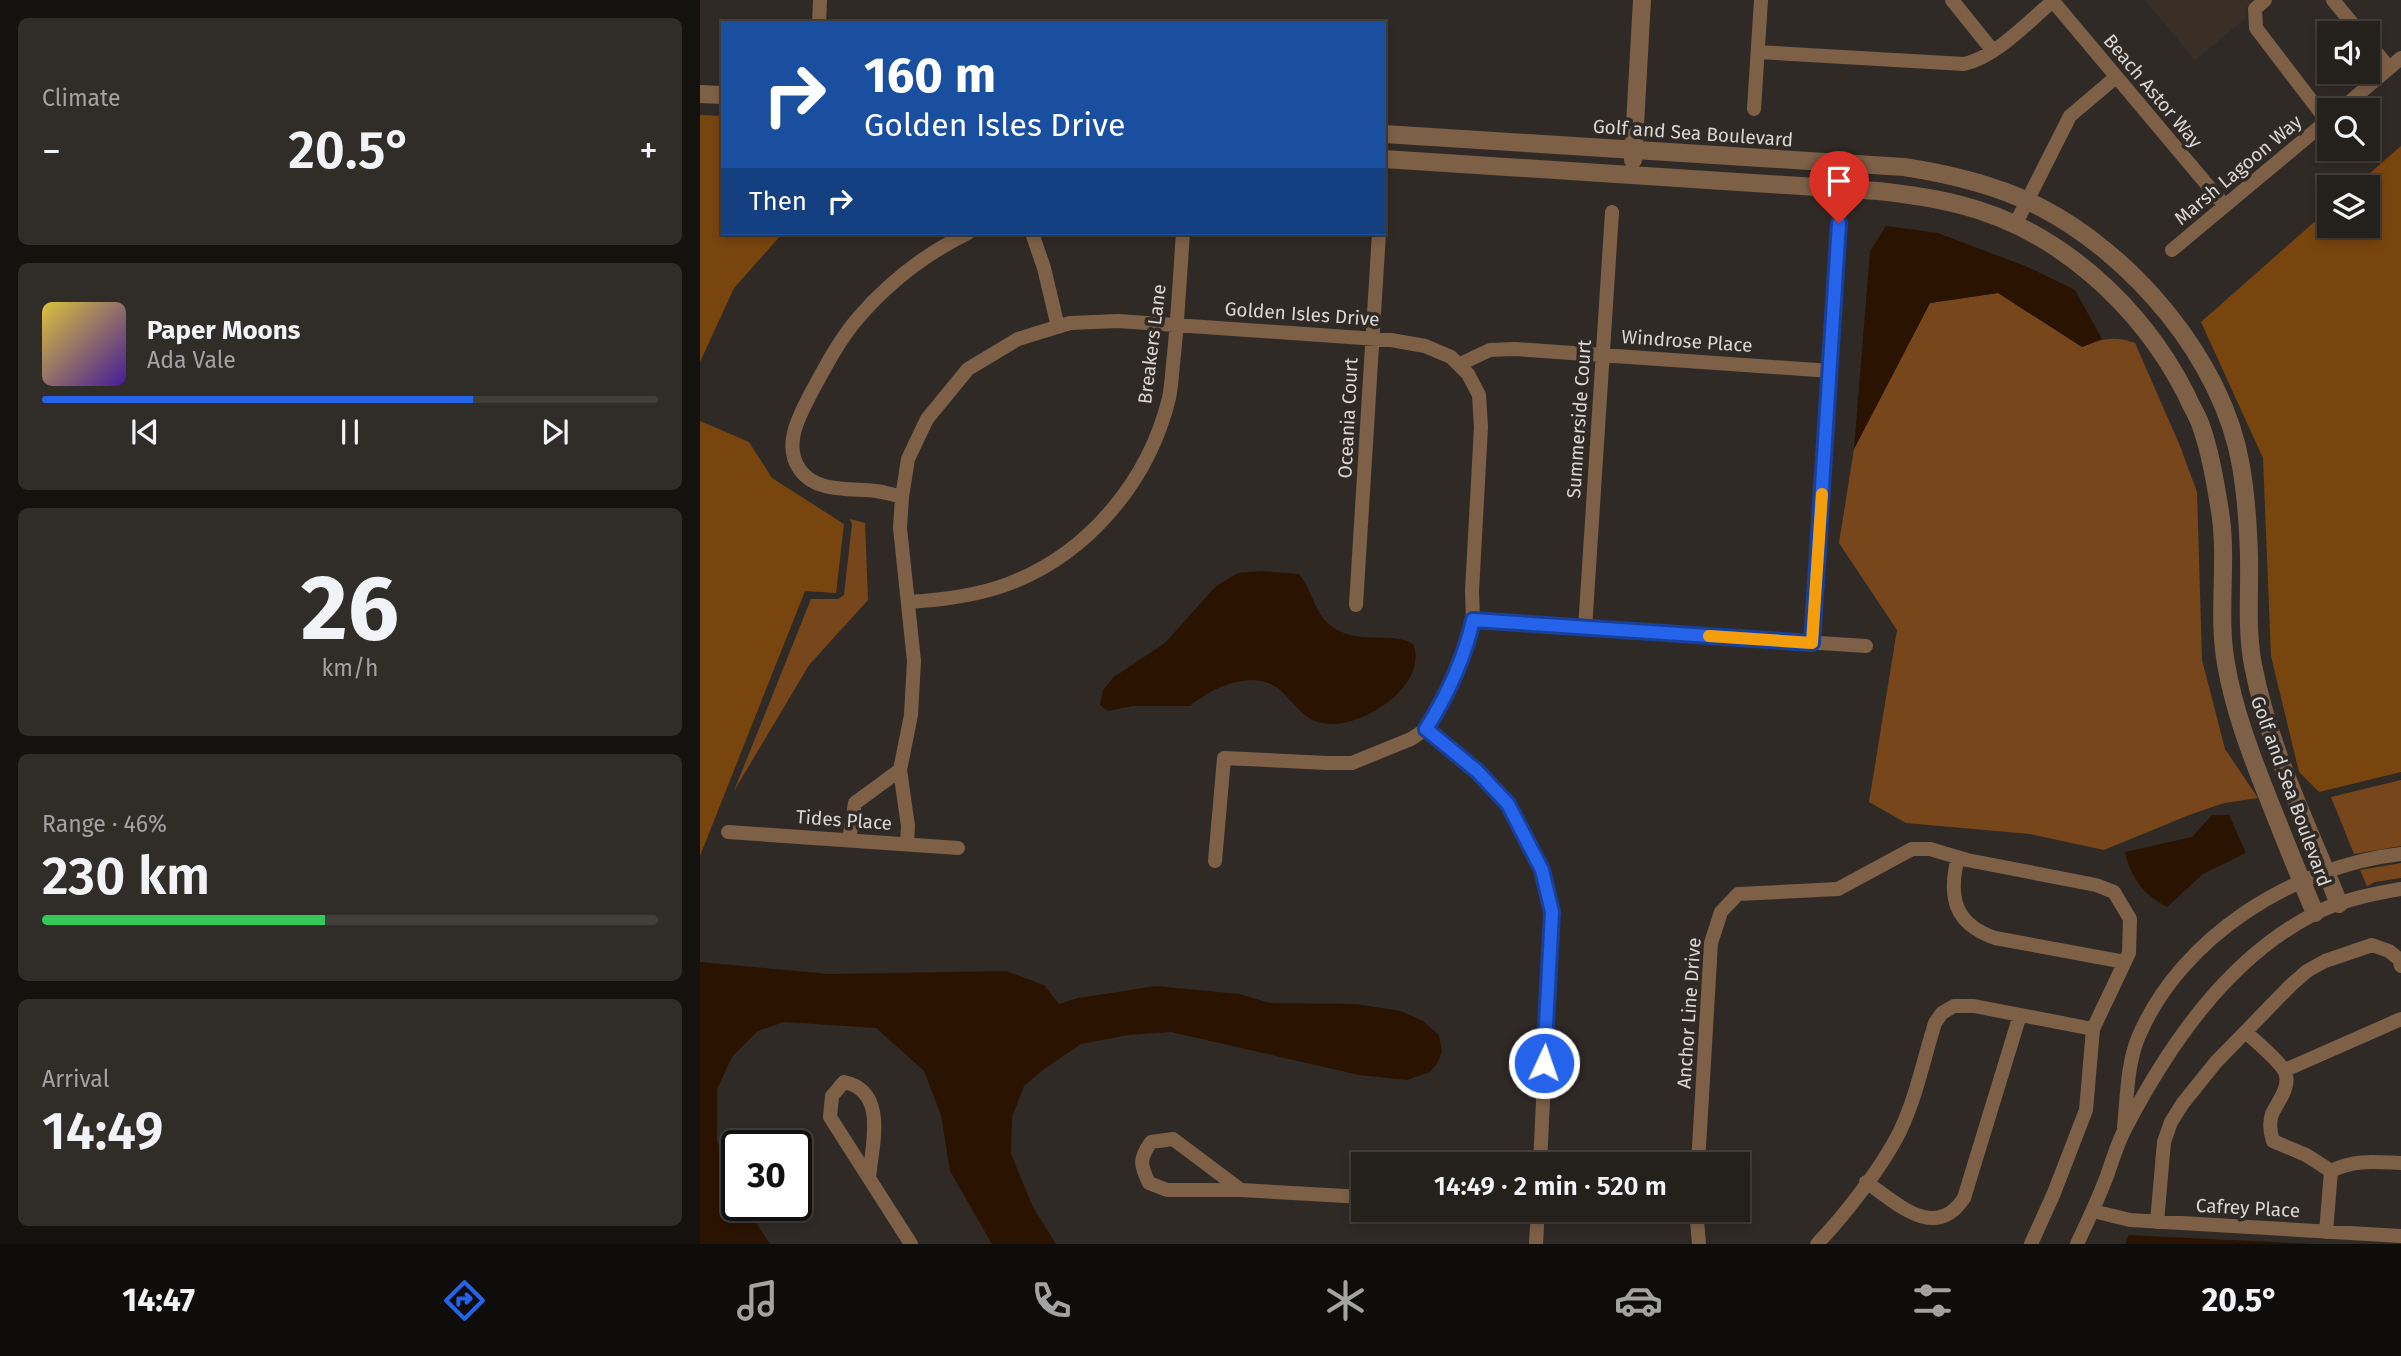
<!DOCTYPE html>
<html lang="en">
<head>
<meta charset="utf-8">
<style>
  body { margin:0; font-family:"Fira Sans",sans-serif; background:#302d29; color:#f1f3f6; height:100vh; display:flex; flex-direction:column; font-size:26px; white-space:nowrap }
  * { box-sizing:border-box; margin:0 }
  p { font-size:23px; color:#a3a3a3 }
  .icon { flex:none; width:38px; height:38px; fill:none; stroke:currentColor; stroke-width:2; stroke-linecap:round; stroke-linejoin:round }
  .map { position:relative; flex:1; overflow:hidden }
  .side { display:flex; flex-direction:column; gap:18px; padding:18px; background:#14120f; width:700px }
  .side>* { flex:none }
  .top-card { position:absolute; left:21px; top:21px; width:665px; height:214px; border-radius:0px; box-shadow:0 4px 10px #0003,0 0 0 2px #413e3b; background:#1a4fa0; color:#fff; overflow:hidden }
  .tools { position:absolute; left:1617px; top:21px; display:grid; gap:14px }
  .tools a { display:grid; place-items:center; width:63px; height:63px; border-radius:0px; background:#24201c; box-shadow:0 4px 10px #0003,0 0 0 2px #413e3b; font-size:35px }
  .speed { position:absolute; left:21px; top:1130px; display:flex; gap:14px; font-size:35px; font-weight:700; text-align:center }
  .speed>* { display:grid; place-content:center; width:91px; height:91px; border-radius:50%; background:#24201c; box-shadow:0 4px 10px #0003,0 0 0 2px #413e3b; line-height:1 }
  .speed .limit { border:4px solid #111; border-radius:10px; background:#fff; color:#111 }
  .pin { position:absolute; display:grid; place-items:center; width:60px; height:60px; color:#fff; margin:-72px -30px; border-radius:50% 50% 50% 0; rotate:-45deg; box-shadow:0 0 7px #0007 }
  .pin .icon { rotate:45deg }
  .me { position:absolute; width:77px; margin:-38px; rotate:3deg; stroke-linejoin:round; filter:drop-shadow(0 0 5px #0008) }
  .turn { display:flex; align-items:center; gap:24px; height:147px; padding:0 28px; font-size:32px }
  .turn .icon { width:91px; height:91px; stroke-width:2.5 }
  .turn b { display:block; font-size:49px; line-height:60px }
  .then { display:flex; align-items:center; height:66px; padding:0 28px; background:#0003; gap:14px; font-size:26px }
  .big { font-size:52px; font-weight:600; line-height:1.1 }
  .side .widget { flex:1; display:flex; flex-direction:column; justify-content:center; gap:10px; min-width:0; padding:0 24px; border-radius:10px; background:#302d29 }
  .side .dial { align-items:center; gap:0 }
  .dial b { font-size:91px; line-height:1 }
  .song { display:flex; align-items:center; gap:21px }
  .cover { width:84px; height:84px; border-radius:10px; background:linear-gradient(135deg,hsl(50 70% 55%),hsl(260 70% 35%)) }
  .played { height:7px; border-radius:4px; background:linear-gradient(90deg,#2563eb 70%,#413e3b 70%) }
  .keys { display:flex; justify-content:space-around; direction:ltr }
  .heat { display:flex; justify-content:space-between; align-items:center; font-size:38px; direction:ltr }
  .charge { height:10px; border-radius:5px; background:linear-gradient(90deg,#34c759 46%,#413e3b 0) }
  .trip { position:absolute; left:651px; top:1152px; width:399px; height:70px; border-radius:0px; background:#24201c; box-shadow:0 4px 10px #0003,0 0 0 2px #413e3b; font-weight:600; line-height:70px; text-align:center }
  .tabs { display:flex; height:112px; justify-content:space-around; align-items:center; background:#0e0d0b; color:#a3a3a3 }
  .tabs .icon { width:49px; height:49px }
  .tabs .selected { color:#2563eb }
  .tabs b { font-size:32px; color:#f1f3f6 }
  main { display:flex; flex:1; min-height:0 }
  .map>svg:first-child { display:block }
</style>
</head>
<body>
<main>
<section class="side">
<div class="widget"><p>Climate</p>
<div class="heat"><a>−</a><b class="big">20.5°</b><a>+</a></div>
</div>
<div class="widget">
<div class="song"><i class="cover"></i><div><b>Paper Moons</b><p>Ada Vale</p></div></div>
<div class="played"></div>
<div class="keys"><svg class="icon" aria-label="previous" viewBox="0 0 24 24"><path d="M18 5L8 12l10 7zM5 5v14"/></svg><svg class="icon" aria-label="pause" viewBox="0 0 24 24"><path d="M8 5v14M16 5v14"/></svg><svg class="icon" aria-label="next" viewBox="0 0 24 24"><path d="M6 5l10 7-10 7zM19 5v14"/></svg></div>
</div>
<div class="widget dial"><b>26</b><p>km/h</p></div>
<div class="widget"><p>Range · 46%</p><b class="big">230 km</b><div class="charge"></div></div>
<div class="widget"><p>Arrival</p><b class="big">14:49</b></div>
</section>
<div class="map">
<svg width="1701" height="1244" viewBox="0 0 1701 1244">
  <rect width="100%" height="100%" fill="#302a26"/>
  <path fill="#3a2f26" d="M1445,0H1552L1545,10L1546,18L1495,60Z"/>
  <path fill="#77471b" d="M1298,293L1382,347C1401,339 1415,335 1435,343L1480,446L1497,492L1502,660L1525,749L1558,798L1524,803L1489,815L1404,850L1330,834L1206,823L1169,802L1197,630L1139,543L1154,449L1230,303Z
    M150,519L165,523L168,600L109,665L34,791L111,599H138L144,595L152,524Z
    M1701,780V846L1654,854L1631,797Z
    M1701,863V878L1675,882L1667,886L1660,870Z"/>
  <path fill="#79450f" d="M0,115L23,116V233H83L34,288L0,362Z
    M1701,146V772L1619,792L1599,772L1571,656L1563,458L1501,322L1629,209V226H1668V187H1654Z
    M0,421L49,442L72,478L144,524L136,593L105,591L0,856Z"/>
  <path fill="#2a1401" d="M1186,226L1238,233L1330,268L1375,290L1402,339L1382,347L1298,293L1230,303L1154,449L1170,251Z
    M562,571L599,574C612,589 614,612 630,625C658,647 689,630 713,644C731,687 652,737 615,721C595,713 587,688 565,682C539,675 509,690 490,706H432L408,711L400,705L403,690L414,677L465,643L516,586L538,573Z
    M1512,815H1529L1546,853L1503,874L1467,907C1443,894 1431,878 1425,852L1492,837Z
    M0,962L128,974L306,971L344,985L359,1004L378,998L456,986L539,994L570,1003L656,1004L701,1011L723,1021L739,1035L742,1052L737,1064L730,1072L707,1080L659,1075L471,1032L428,1035L381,1044L344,1069L324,1086L312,1117L311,1154L333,1207L356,1244H292L250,1171L241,1115L224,1071L176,1028L84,1022L58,1031L32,1057L17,1089V1141L37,1188V1206H45L70,1244H0Z
    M1429,1235L1612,1244H1425Z"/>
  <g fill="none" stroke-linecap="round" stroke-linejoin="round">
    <path stroke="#7e6047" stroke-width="14" d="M1252,0L1293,51
      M1352,0L1525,206
      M1565,0L1555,9L1556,28L1627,121
      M1633,0L1660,33
      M119,23L120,0
      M1668,42L1689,68
      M1058,52L1264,64C1296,57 1328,22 1353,1
      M1054,109L1061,0
      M1640,110L1701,58
      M1315,225L1370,116L1416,77
      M332,233L344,268L358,327
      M1472,250L1629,119
      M760,364L790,350L815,349L1131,371
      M202,497C193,495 185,492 176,491C152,488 116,493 100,470C83,446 98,418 110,395C124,369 139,340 158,318C189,282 227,253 268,233
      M209,602C242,600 276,596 308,584C388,554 449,481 469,398C472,384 472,369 474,355C478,314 480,274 483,233
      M656,605L679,233
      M773,620L1166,646
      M885,629L912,212
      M1112,643L1139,223
      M726,729L777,771L808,804L842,870L852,912L840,1164
      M200,770L208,826L207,844
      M28,832L258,848
      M149,840L155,803L200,770L211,715L214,661L200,528L202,497L208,459L227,419L268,369L318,339L370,323L418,321L691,340L725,346L751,357L768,374L779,395L781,427L772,591L773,620L767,646L748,693L726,729L711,739L652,763H627L524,758L515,861
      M1258,857C1248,897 1254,924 1295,938L1425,962
      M1546,1032C1556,1042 1580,1061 1585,1072C1591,1087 1578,1101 1572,1114C1569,1123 1570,1132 1573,1141L1606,1155L1631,1171L1626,1232
      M1585,1070L1701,1019
      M1424,1127C1427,1099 1427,1065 1438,1038C1480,937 1594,866 1701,854
      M998,1164L1011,943L1021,912L1038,894L1138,889L1212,849H1230L1267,860L1396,885L1414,892L1430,919L1429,953L1393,1029L1386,1110L1354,1193L1331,1244
      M1631,1171C1654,1159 1676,1162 1701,1163
      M169,1178C172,1145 188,1091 144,1082L132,1096L130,1117L211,1244
      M1166,1182C1197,1203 1235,1242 1264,1198L1320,1015
      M541,1190L473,1139L451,1142C439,1159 440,1165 449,1183L467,1190H541L663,1197
      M883,1209L995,1215
      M996,1209L999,1244
      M1393,1211L1430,1220L1701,1236
      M1457,1222L1464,1142L1471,1122L1483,1103L1516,1062L1591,985L1607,971L1625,961L1672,945L1689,951L1699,959L1701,966
      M836,1244L838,1209
      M1117,1244C1144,1216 1183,1166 1200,1131C1216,1098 1224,1058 1235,1023L1242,1013L1254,1006H1274L1393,1029
      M1377,1244C1388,1221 1398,1199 1407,1176C1412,1161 1417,1145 1424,1131C1468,1046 1527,959 1614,914C1640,900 1673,894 1701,889"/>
    <path stroke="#7e6047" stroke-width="18" d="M0,94L23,95
      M684,134L1204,167C1250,174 1297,185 1340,207C1433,255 1523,360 1541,466C1546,495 1548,525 1549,555C1550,592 1546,628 1553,665C1569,749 1608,825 1639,904
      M684,159L1178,191C1206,194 1234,198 1261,205C1359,230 1441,306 1486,394C1490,404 1496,413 1500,423C1510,450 1515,481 1520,511C1528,561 1517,613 1526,664C1534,710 1550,752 1567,795C1583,835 1598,874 1615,913
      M933,160L942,0"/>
  </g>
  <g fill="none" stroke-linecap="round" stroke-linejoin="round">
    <g stroke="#184099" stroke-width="18">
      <path id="route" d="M844,1063L852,912L842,870L808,804L777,771L726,729C748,694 764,660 773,620L1112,643L1139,223"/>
    </g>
    <use href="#route" stroke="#2563eb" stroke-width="12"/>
    <path stroke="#f59e0b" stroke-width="12" d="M1009,636L1112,643L1122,494"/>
  </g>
  <g text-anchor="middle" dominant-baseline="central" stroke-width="7" stroke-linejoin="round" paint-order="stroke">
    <g font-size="19" fill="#dbd7d4" stroke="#302a26">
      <text transform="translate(1453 91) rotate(50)">Beach Astor Way</text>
      <text transform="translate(993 133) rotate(4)">Golf and Sea Boulevard</text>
      <text transform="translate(1538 170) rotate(-40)">Marsh Lagoon Way</text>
      <text transform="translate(602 314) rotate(4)">Golden Isles Drive</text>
      <text transform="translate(987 341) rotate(4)">Windrose Place</text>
      <text transform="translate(452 344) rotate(-83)">Breakers Lane</text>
      <text transform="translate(648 418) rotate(-87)">Oceania Court</text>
      <text transform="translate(879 419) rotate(-86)">Summerside Court</text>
      <text transform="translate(1591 791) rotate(70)">Golf and Sea Boulevard</text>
      <text transform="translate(144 820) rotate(4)">Tides Place</text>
      <text transform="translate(989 1013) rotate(-86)">Anchor Line Drive</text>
      <text transform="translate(1548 1208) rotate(3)">Cafrey Place</text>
    </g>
  </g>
</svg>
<div class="tools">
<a><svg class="icon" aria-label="sound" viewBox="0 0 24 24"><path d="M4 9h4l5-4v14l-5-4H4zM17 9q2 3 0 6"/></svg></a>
<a><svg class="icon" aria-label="search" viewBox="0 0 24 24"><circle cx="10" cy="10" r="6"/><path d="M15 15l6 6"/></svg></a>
<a><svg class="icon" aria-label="layers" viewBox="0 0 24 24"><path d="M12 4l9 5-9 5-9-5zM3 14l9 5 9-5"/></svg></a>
</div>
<div class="speed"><div class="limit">30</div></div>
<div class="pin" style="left:1139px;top:223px;background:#d93025"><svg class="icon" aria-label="arrive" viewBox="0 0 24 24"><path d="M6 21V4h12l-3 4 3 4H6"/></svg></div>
<svg class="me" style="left:844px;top:1063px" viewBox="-20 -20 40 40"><circle r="17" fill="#2563eb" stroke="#fff" stroke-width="3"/><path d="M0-11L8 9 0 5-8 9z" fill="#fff"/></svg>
<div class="trip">14:49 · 2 min · 520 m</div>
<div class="top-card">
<div class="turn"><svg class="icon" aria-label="right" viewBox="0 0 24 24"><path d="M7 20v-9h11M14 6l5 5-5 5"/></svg><div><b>160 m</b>Golden Isles Drive</div></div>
<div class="then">Then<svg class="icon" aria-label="right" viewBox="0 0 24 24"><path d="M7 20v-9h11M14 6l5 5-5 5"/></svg></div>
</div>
</div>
</main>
<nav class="tabs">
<b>14:47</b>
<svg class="icon selected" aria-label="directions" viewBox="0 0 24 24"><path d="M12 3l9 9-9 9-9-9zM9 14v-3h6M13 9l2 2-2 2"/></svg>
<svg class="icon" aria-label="music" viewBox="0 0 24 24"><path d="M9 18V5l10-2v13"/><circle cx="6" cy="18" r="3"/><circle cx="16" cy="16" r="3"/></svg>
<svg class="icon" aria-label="phone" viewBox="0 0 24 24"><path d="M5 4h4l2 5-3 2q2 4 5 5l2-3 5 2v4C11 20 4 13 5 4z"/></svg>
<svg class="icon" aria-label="climate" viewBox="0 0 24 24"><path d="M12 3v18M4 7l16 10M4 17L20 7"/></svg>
<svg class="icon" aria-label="car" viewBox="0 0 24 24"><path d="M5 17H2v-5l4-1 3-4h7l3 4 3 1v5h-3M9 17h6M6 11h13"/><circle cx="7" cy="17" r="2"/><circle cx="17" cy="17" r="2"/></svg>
<svg class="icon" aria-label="filters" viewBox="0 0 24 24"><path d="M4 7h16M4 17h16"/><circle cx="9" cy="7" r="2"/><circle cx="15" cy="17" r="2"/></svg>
<b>20.5°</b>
</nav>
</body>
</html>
